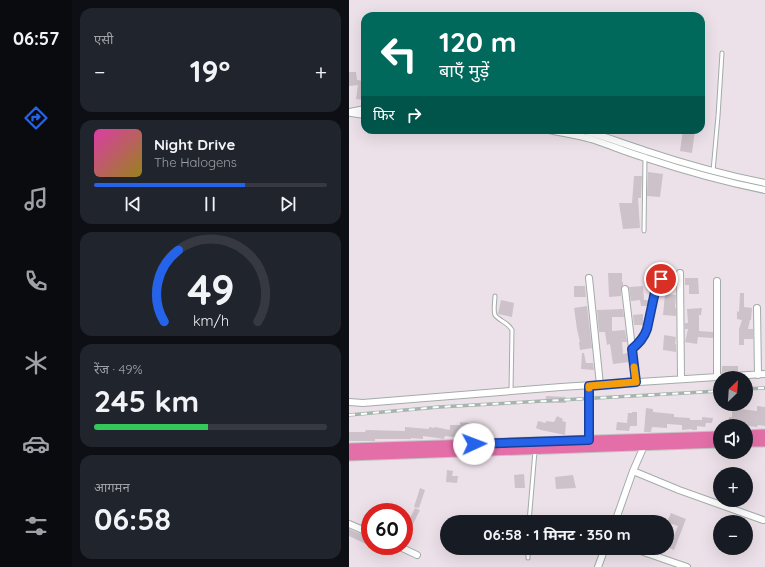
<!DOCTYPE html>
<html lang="hi">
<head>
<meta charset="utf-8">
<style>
  body { margin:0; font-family:Quicksand,"Noto Sans Devanagari",sans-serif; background:#20242c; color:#f1f3f6; height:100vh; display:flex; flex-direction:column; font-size:15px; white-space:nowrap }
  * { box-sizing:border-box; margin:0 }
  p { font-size:13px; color:#9ea1a6 }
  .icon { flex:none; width:22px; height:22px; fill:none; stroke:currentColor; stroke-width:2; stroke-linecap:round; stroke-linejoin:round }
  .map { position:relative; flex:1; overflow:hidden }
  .drawer { display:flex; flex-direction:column; gap:8px; padding:8px; background:#0d0f14; width:277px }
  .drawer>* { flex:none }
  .banner { position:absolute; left:12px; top:12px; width:344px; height:122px; border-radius:12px; box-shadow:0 4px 16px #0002; background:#00695c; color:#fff; overflow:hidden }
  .needle { width:26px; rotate:25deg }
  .buttons { position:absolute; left:364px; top:371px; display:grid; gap:8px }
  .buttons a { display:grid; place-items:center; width:40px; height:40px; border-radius:50%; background:#171b24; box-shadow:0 4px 16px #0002; font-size:20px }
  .speed { position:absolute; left:12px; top:503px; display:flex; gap:8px; font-size:20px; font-weight:700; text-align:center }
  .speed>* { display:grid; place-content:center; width:52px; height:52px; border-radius:50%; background:#171b24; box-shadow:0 4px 16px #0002; line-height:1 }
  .speed .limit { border:6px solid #d22; background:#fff; color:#111 }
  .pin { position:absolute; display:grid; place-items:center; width:34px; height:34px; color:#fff; margin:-17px; border:2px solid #fff; border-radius:50%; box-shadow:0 1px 4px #0007 }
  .me { position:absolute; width:44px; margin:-22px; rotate:88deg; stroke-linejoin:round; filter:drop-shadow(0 0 3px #0008) }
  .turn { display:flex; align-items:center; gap:14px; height:84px; padding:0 12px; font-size:18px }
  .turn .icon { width:52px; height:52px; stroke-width:2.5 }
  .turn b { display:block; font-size:28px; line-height:34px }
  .then { display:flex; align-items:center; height:38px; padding:0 12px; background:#0003; gap:8px; font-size:15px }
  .big { font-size:30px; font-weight:700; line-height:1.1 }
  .drawer .widget { flex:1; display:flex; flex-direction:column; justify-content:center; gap:6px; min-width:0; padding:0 14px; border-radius:12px; background:#20242c }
  .drawer .dial { align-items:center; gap:0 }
  .dial svg { height:104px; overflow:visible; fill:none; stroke:#363941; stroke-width:7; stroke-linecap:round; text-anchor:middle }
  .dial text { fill:#f1f3f6; stroke:none }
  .song { display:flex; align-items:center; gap:12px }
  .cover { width:48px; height:48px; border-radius:6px; background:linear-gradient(135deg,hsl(320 70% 55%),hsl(50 70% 35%)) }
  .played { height:4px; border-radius:2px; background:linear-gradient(90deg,#2563eb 65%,#363941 65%) }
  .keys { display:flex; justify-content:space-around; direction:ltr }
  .heat { display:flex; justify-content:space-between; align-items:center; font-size:22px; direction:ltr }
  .charge { height:6px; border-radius:3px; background:linear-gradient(90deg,#34c759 49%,#363941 0) }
  .trip { position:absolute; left:91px; top:515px; width:234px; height:40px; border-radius:20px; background:#171b24; box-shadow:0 4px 16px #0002; font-weight:700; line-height:40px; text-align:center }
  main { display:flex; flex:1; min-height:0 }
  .dock { display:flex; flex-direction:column; width:72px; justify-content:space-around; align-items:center; background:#090b0e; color:#9ea1a6 }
  .dock .icon { width:28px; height:28px }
  .dock .active { color:#2563eb }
  .dock b { font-size:18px; color:#f1f3f6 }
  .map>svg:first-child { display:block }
</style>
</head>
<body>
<main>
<nav class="dock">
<b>06:57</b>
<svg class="icon active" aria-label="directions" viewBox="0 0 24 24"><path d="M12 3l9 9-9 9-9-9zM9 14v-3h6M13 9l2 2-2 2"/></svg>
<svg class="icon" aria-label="music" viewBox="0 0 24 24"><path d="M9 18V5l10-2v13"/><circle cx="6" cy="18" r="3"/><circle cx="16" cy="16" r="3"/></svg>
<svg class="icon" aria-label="phone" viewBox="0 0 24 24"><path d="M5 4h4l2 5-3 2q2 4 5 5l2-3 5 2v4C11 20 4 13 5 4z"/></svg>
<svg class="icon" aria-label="climate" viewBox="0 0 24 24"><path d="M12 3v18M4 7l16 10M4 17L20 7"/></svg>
<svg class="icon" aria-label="car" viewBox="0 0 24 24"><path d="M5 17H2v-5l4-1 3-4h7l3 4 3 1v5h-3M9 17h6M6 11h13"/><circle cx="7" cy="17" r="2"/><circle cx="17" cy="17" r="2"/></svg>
<svg class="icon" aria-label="filters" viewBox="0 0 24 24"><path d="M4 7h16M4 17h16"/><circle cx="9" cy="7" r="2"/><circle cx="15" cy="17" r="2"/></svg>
</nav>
<section class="drawer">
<div class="widget"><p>एसी</p>
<div class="heat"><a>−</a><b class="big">19°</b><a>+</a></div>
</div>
<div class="widget">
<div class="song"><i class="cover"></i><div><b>Night Drive</b><p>The Halogens</p></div></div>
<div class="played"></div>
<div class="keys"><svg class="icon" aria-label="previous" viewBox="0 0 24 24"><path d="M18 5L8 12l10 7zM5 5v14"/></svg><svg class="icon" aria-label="pause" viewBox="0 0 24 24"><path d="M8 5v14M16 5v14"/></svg><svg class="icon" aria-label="next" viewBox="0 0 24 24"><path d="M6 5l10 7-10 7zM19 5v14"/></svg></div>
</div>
<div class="widget dial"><svg viewBox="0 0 100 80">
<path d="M14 69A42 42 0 1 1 86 69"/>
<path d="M14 69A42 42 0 0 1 25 14" stroke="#2563eb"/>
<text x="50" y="56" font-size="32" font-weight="700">49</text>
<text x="50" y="72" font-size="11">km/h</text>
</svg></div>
<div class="widget"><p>रेंज · 49%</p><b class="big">245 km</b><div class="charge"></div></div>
<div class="widget"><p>आगमन</p><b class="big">06:58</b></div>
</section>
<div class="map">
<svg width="416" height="567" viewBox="0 0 416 567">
  <rect width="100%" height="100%" fill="#ede1e9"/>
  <path fill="#cdc2c9" d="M0,72H7L8,80L16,81L15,90L16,91V100L7,99L9,85L0,86Z
    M334,130H346L343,153L331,151Z
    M299,172L314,174L311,197L298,196Z
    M285,176H293L292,198H289L291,228L274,229L270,203H283Z
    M259,273H273V282H274V285L272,289V296L260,297Z
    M336,278H349L350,294H340V285H336Z
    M225,286H236L237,297H225Z
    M294,286L295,300H300L298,306H292L291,300L282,301L280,287Z
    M391,293H395V307L403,308L402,320H401L399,329H404V339H395V345H390V329L393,320L388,319V311L390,312Z
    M316,294L327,295L326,308H327V316L314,315Z
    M152,300L165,303L163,317L149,314Z
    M238,306L243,348L231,350L230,342H231L228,329L225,308Z
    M353,308L352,315H350V331L364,332V338L349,337L348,344L336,342L339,329H336V323H339L338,309Z
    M274,309L275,317H263V331L276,330L278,342H273L274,354L279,353L280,362L264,364L261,344L258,345L256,332H250L248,310Z
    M294,314V325H285L284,315Z
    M315,335L327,337L326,344H327V352L314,350Z
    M233,353H235L237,363H244L245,370L232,369Z
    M373,366H389V371L373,372Z
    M197,396L217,397V403H196Z
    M383,404H392L391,409L408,411V406L416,407V426L409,425L408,427L384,424V423H380V417H383Z
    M297,408L304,409V412L325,414V417L341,418V420H353V417L364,418L363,423H357L356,427L348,426V430H343V429L333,430V425L318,424V428L303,427L302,432H295Z
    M283,412H288V426H281L280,431L267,430L268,422L278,423L279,413H283Z
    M208,416L214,419L213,421L217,422L216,435L192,430L187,428L189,421L197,423V421L205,422Z
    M111,422L129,424L128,427L134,428L133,438L117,437V438H114L96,436L95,439L74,436V439L62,438V439H26V441H0V432H16L17,430L56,431V427L80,429V427L85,428L86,427L101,430V425H111Z
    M98,470L104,471L103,476H109L108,483L97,482Z
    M175,474L176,488H166L165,475Z
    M224,475L227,488L207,489L206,477Z
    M71,488L76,490L70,508L65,507Z
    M66,508L71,510L62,528L57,526Z
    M322,513L337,519L325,550L320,548L329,526L318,522Z
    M0,529L21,538V546L0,536Z"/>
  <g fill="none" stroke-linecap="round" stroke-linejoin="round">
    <g stroke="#a3aca8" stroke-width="5">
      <path id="service" d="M364,171L369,116L373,53
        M295,231L296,158
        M146,296C146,301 144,310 146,315C150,321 159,322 163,330L162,391
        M180,522L186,451
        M179,548V558"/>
    </g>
    <g stroke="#a3aca8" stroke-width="8">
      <path id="minor" d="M0,112L16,109
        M2,113L16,115
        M200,130C214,133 228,135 242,139C261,145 279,153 297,158C336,171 376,182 416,190
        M233,130C255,136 275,144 297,151C336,164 376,175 416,183
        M331,273L332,379
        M240,278L251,385
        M368,281V377
        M276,289L287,382
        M408,308L409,375
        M283,349C290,343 295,338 298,329L307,287C311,274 321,280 331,281
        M0,402L14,403L212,387L416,374
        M240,444V386
        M284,471L330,490L414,520
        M266,522L284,471L295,446
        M0,524L21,533
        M49,546L68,555
        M283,548L338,567
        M249,567L256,548"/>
    </g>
    <g stroke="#c4c4c4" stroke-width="11">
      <path id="primary" d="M397,435L416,434
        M397,442H416
        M0,448L371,436
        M0,456L371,443"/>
    </g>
    <use href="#service" stroke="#fff" stroke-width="3"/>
    <use href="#minor" stroke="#fff" stroke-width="6"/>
    <use href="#primary" stroke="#e46fa8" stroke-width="9"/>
    <g stroke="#a4b5ae" stroke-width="3.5">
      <path id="rail" d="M397,389L416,388
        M0,415L90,407L371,391"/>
    </g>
    <use href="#rail" stroke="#fff" stroke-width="2" stroke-dasharray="6" stroke-linecap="butt"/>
  </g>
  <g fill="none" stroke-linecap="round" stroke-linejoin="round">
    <g stroke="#184099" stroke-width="10">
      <path id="route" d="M125,444L240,440V386L287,382L283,349C290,343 295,338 298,329L307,287L309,283L312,279"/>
    </g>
    <use href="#route" stroke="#2563eb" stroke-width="7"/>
    <path stroke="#f59e0b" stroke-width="7" d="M240,388V386L287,382L285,367"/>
  </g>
</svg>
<div class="buttons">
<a><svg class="needle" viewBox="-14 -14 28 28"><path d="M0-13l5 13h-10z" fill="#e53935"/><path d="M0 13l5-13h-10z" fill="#9ea1a6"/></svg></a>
<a><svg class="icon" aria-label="sound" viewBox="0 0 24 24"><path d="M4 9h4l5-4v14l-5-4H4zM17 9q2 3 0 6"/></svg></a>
<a>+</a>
<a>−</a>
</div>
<div class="speed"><div class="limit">60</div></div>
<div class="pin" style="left:312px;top:279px;background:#d93025"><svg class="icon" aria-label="arrive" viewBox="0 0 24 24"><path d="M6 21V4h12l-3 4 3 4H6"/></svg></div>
<svg class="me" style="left:125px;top:444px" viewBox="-20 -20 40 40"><circle r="19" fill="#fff"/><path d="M0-13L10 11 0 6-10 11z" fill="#2563eb"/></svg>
<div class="trip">06:58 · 1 मिनट · 350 m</div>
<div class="banner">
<div class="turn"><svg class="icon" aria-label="left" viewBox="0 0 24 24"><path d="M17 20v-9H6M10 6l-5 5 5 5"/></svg><div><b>120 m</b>बाएँ मुड़ें</div></div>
<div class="then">फिर<svg class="icon" aria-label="right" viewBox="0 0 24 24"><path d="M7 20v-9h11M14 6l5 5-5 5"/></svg></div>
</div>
</div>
</main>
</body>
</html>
